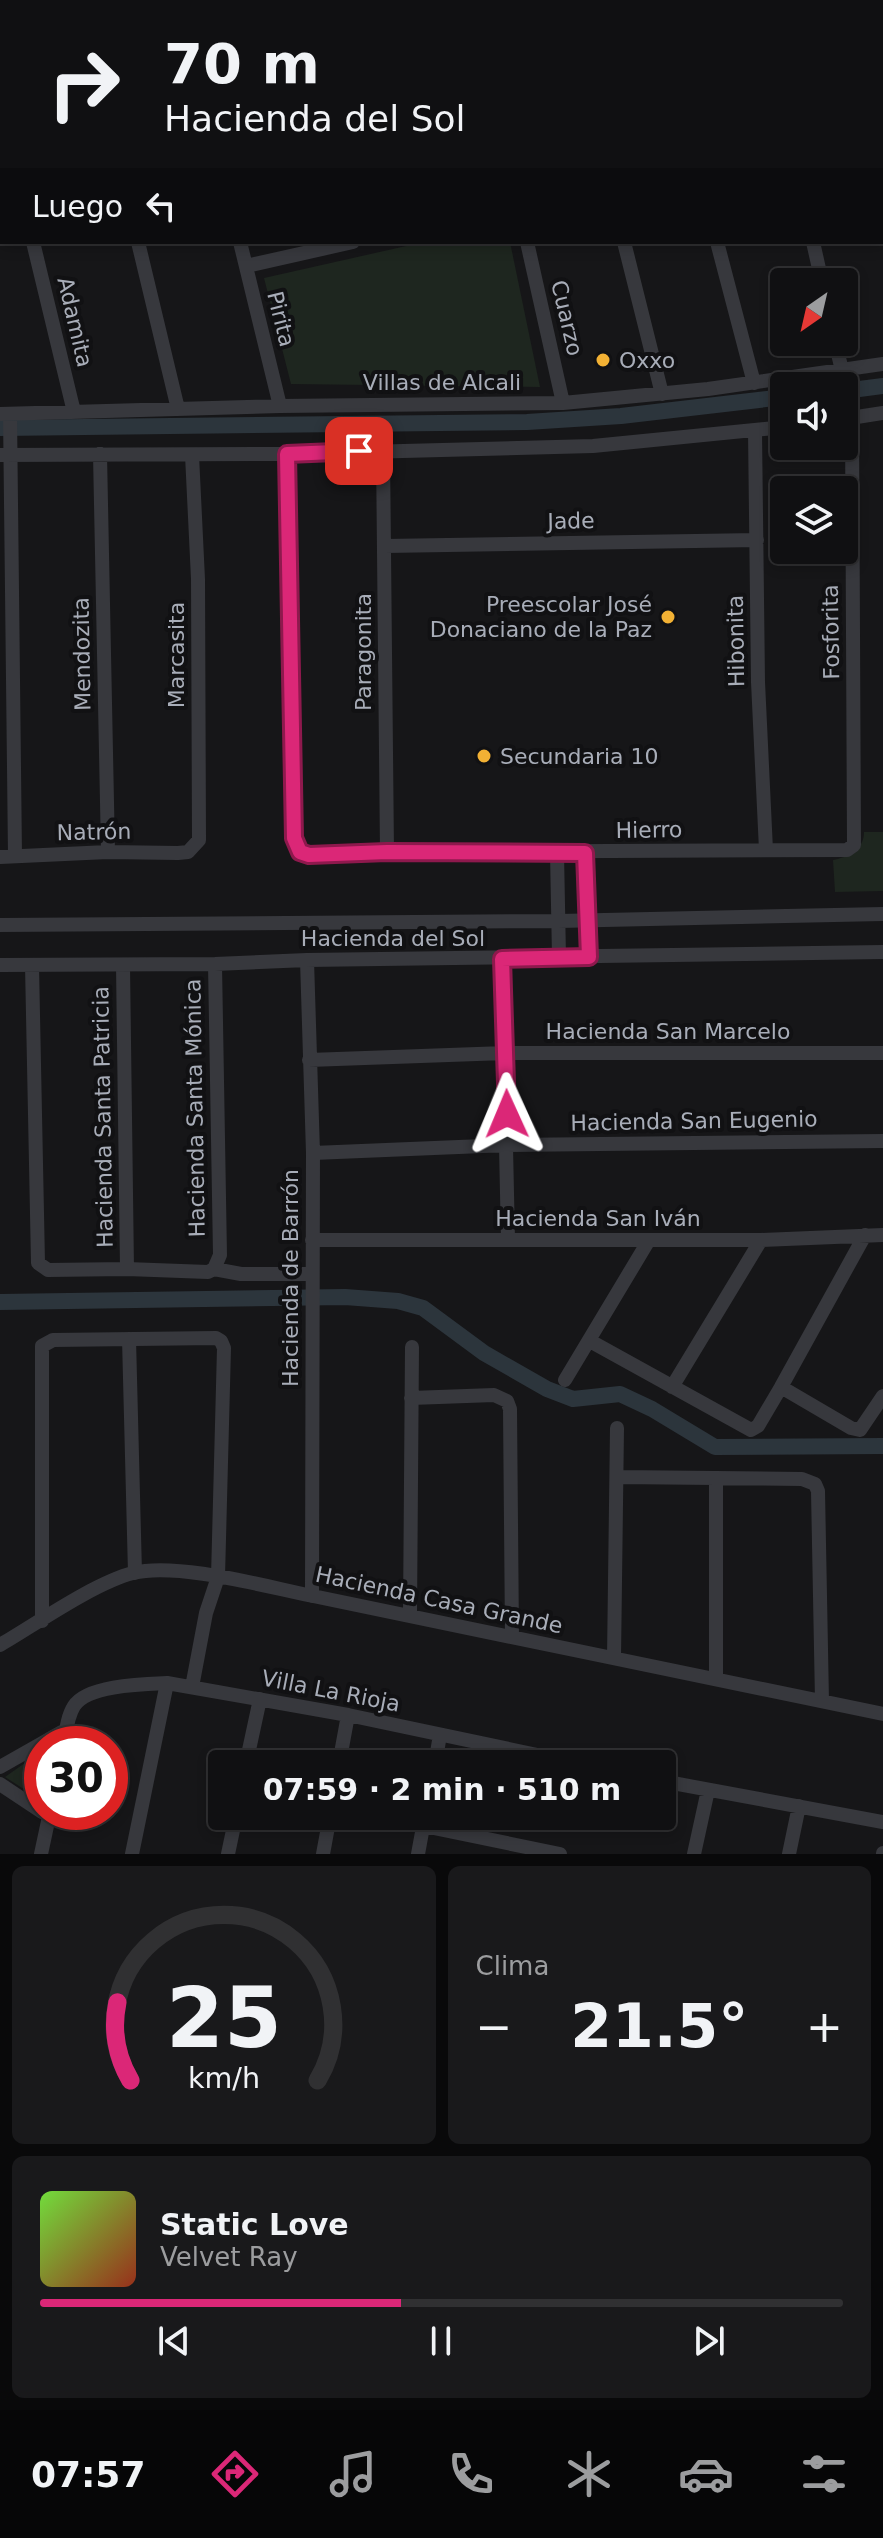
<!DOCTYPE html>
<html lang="es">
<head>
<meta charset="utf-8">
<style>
  body { margin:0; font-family:"DejaVu Sans",sans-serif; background:#19191b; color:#f1f3f6; height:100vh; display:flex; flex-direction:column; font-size:30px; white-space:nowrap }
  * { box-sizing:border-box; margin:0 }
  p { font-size:26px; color:#9c9d9f }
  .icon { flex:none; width:44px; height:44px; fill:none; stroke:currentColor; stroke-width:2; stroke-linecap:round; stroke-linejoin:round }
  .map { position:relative; height:1854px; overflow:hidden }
  .sheet { display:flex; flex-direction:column; gap:12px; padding:12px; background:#09090a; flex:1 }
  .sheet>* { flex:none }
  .hud { position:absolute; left:0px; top:0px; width:884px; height:244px; box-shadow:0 4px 12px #0003,0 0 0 2px #303032; background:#101012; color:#f1f3f6; overflow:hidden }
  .needle { width:52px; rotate:214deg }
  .fabs { position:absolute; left:770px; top:268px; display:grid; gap:16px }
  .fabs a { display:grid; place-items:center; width:88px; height:88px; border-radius:8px; background:#101012; box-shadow:0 4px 12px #0003,0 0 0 2px #303032; font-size:40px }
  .speed { position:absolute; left:24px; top:1726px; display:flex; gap:16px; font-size:40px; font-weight:700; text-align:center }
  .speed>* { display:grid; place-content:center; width:104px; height:104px; border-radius:50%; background:#101012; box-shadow:0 4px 12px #0003,0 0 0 2px #303032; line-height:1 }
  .speed .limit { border:12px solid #d22; background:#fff; color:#111 }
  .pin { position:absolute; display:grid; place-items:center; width:68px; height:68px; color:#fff; margin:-34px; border-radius:16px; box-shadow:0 4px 12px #0006 }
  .me { position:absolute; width:88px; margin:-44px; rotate:359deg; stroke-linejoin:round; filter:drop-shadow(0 0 6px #0008) }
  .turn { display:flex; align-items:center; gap:28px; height:168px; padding:0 32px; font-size:36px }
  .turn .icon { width:104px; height:104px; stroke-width:2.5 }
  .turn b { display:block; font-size:56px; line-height:68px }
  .then { display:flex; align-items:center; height:76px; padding:0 32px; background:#0003; gap:16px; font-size:30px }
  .big { font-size:60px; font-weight:600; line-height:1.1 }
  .sheet .widget { flex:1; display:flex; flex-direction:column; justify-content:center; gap:12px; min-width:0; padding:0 28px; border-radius:12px; background:#19191b }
  .sheet .dial { align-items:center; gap:0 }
  .dial svg { height:208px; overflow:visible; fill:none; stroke:#303032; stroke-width:7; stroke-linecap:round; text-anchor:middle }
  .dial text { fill:#f1f3f6; stroke:none }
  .song { display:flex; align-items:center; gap:24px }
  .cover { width:96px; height:96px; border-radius:12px; background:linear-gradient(135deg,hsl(100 70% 55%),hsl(10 70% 35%)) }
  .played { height:8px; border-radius:4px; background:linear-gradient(90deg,#db2777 45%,#303032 45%) }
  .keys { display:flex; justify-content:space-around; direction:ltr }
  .heat { display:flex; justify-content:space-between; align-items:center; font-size:44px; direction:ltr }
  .sheet .tiles { flex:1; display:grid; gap:12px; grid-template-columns:1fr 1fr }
  .widget:last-child { grid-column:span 2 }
  .trip { position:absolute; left:208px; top:1750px; width:468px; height:80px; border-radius:8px; background:#101012; box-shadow:0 4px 12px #0003,0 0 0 2px #303032; font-weight:600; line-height:80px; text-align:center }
  .menu { display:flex; height:128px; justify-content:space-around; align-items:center; background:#060607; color:#9c9d9f }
  .menu .icon { width:56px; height:56px }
  .menu .selected { color:#db2777 }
  .menu b { font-size:36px; color:#f1f3f6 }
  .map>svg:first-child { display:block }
</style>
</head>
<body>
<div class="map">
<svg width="883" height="1854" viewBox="0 0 883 1854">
  <rect width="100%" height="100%" fill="#161618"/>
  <path fill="#1e261f" d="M424,242H510L540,387L291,384L264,278Z
    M864,832H883V891L835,892L833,860C848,857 864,850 864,832Z
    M42,1751L41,1800L5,1777Z"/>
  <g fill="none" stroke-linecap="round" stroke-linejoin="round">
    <path stroke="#2c353c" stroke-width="16" d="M844,391L883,386
      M0,428L527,422L621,416L784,397
      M0,1302L345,1297L398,1301L423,1308L484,1353L547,1389L573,1399L620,1394L652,1409L715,1447L883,1446"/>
    <path stroke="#37383d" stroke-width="14" d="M80,0V2
      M471,0V2
      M755,0L756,2
      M860,0V2
      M185,2L194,0
      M577,2L586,0
      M882,65H883
      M0,104L2,112
      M882,105L883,109
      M33,242L74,412
      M138,242L178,409
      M240,242L280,406
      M527,242L563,403
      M624,242L662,394
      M717,242L754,383
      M813,242L822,282
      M246,266L353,242
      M835,342L842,370
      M0,414L280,406L563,403L708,389L883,364
      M10,414L15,856
      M844,419L883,413
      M755,431L758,682L766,850
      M383,451L387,852
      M100,454L108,852
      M287,454L294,838L300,852L309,855L387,852L847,850L854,845L852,418
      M0,455L287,454L593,446L784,427
      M385,546L757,540
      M557,853L559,957
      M585,853L589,957
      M0,857L108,852L178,853L188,852L199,840L198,579L192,455
      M0,925L559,921L883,914
      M502,959L508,1240
      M307,960L313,1153L312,1596
      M0,965L215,964L307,960L883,952
      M32,965L38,1263L48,1270L127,1269L208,1272L214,1269L220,1255L215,964
      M123,965L127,1269
      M309,1060L505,1053H883
      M313,1153L507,1145L883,1141
      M312,1240H761L883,1235
      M214,1269L241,1274H311
      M129,1339L135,1573
      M590,1341L751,1430L758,1426L781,1387L865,1235
      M565,1380L649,1240
      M672,1387L761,1240
      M781,1387L851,1428L860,1430L883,1396
      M411,1398L494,1395L507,1401L510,1409L512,1637
      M618,1477L802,1479L815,1484L818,1491L822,1701
      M716,1479V1679
      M410,1615L412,1347
      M42,1621V1346L53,1340L216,1338L221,1341L224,1348L218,1577L206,1613L192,1687
      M0,1645C36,1624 94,1583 133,1573C178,1562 267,1587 313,1596C503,1634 693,1676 883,1714
      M614,1658L617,1428
      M64,1744C66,1732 67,1717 74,1706C87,1685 144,1684 167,1683L348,1715L580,1764
      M246,1764L260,1699
      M339,1764L348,1715
      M435,1764L440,1735
      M0,1767L67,1729
      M662,1781L883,1822
      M0,1784L42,1812
      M424,1826L560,1854
      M41,1854L50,1812
      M132,1854L167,1683
      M228,1854L236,1816
      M323,1854L330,1816
      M418,1854L425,1816
      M694,1854L708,1790
      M789,1854L799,1806
      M883,1854V1853"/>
  </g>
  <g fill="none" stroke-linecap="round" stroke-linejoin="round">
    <g stroke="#8e194d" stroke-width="20">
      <path id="route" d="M359,451L287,454L294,838L300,852L309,855L387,852L585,853L589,957L502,959L507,1114"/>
    </g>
    <use href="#route" stroke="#db2777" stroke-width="14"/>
  </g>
  <g fill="#f2b134" stroke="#111113" stroke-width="3">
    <circle cx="603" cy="360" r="8"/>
    <circle cx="668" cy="617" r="8"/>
    <circle cx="484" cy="756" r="8"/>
  </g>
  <g text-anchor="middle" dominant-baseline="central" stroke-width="8" stroke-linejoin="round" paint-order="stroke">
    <g font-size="22" fill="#a8adb8" stroke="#111113">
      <text transform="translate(567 318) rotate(77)">Cuarzo</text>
      <text transform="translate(281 319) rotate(76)">Pirita</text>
      <text transform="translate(75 322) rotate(77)">Adamita</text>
      <text x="442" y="382">Villas de Alcali</text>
      <text transform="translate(571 521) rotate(-1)">Jade</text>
      <text transform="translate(831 632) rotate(-91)">Fosforita</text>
      <text transform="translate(736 641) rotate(-91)">Hibonita</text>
      <text transform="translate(363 652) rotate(-90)">Paragonita</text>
      <text transform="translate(82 654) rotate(-91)">Mendozita</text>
      <text transform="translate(176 655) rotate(-90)">Marcasita</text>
      <text transform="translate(649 830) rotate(-1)">Hierro</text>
      <text transform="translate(94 832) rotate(-1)">Natrón</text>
      <text x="393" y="938">Hacienda del Sol</text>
      <text x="668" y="1031">Hacienda San Marcelo</text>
      <text transform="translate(195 1108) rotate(-91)">Hacienda Santa Mónica</text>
      <text transform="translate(103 1117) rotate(-91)">Hacienda Santa Patricia</text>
      <text transform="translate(694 1121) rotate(-1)">Hacienda San Eugenio</text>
      <text x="598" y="1218">Hacienda San Iván</text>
      <text transform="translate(290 1278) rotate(-90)">Hacienda de Barrón</text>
      <text transform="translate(439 1600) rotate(12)">Hacienda Casa Grande</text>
      <text transform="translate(331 1691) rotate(11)">Villa La Rioja</text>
    </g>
    <g font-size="22" fill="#a8adb8" stroke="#111113" text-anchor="start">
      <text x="619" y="360">Oxxo</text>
      <text x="652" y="604" text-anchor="end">Preescolar José<tspan x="652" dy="25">Donaciano de la Paz</tspan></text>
      <text x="500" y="756">Secundaria 10</text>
    </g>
  </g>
</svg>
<div class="fabs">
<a><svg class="needle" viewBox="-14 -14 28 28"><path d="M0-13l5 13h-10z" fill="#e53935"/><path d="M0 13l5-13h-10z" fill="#9c9d9f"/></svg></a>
<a><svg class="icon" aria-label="sound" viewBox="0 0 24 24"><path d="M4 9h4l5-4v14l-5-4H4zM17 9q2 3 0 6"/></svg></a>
<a><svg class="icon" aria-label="layers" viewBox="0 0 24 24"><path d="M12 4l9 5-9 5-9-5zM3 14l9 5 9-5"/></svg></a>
</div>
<div class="speed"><div class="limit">30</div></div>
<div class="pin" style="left:359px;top:451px;background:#d93025"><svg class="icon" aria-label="arrive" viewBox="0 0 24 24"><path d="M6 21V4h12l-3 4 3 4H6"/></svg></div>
<svg class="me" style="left:507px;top:1114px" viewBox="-20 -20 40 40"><path d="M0-17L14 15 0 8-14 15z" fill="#db2777" stroke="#fff" stroke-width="4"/></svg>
<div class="trip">07:59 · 2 min · 510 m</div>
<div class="hud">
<div class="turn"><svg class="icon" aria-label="right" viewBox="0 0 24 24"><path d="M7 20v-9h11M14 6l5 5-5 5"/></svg><div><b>70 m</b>Hacienda del Sol</div></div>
<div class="then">Luego<svg class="icon" aria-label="left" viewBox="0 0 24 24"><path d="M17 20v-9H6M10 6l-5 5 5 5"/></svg></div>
</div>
</div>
<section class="sheet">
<div class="tiles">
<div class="widget dial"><svg viewBox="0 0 100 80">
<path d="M14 69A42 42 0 1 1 86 69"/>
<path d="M14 69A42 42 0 0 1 9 39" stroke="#db2777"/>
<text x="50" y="56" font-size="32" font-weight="700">25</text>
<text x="50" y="72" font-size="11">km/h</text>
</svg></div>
<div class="widget"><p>Clima</p>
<div class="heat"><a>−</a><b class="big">21.5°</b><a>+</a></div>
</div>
<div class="widget">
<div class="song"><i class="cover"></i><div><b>Static Love</b><p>Velvet Ray</p></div></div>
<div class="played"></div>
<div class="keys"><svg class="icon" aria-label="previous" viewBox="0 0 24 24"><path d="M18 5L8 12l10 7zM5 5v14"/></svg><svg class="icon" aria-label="pause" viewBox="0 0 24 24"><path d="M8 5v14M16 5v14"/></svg><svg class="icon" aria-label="next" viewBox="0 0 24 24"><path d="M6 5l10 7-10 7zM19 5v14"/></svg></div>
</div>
</div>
</section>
<nav class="menu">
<b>07:57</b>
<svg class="icon selected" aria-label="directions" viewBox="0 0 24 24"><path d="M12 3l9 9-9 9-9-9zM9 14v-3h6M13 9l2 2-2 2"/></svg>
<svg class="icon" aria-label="music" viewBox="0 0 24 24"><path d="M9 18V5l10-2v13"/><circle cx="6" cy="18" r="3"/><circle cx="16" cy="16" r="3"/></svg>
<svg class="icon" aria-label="phone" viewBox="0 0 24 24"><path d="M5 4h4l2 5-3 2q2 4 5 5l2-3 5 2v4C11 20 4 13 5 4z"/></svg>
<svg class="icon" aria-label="climate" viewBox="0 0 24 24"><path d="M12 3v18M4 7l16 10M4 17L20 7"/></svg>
<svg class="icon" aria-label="car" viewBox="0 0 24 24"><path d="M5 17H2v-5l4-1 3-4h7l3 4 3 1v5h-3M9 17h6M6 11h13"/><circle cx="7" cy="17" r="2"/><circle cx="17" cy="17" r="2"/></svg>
<svg class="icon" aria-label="filters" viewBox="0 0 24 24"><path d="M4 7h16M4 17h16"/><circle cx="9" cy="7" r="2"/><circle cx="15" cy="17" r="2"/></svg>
</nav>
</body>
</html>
